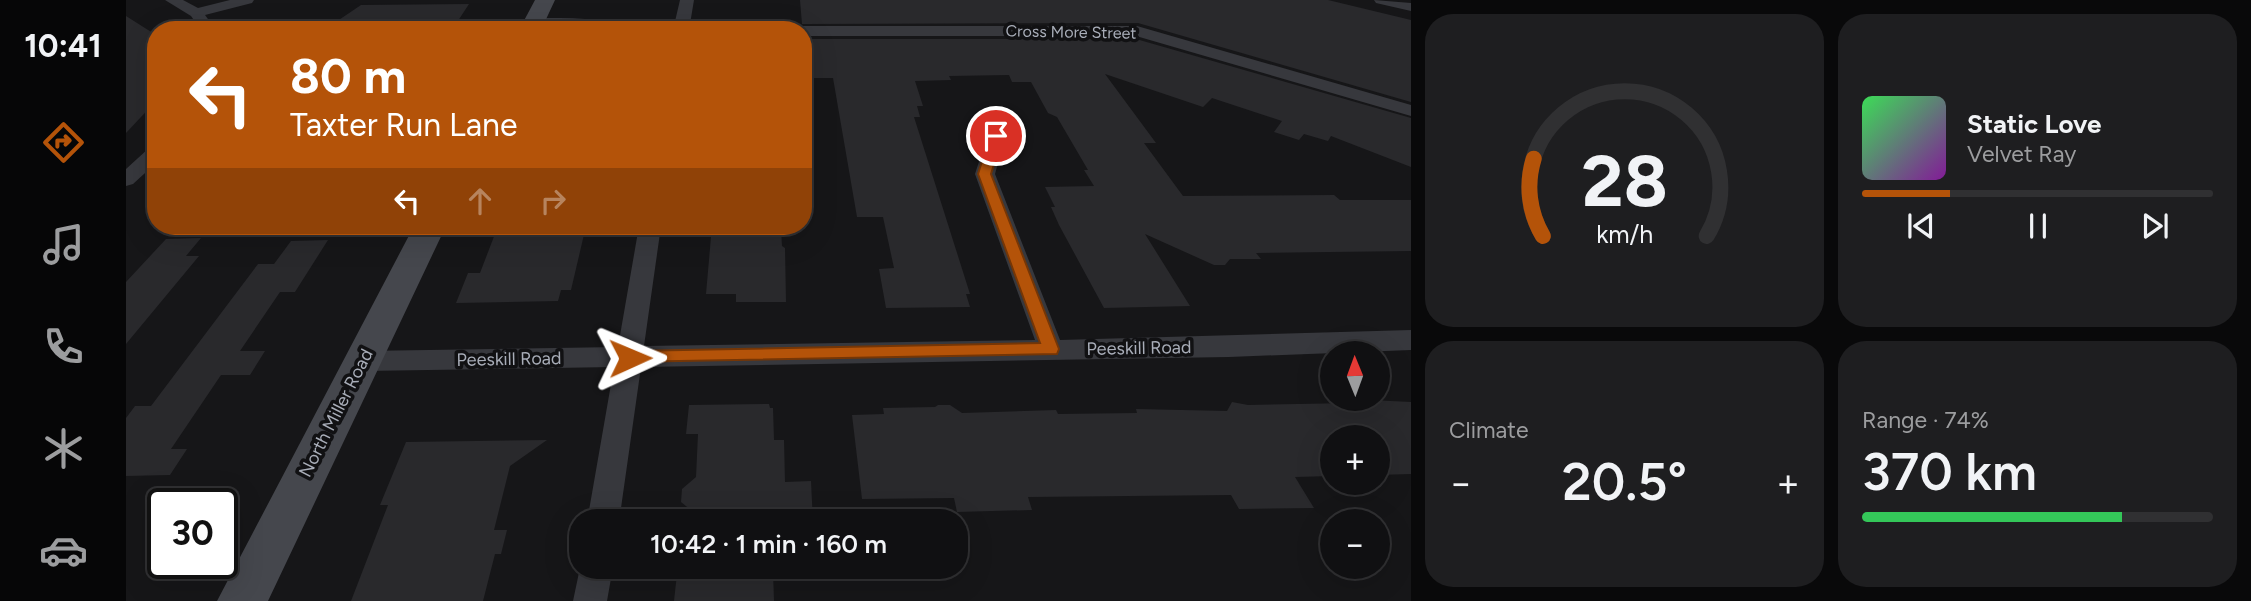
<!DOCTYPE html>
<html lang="en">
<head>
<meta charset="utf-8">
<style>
  body { margin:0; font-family:Figtree,sans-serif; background:#1e1e20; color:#f1f3f6; height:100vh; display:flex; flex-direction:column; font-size:26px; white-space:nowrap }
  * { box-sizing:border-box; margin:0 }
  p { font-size:23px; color:#9c9d9f }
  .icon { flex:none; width:38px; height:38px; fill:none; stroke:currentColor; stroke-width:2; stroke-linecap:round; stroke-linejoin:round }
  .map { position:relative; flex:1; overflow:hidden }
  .drawer { display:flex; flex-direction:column; gap:14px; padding:14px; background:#09090a; width:840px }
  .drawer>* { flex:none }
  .guide { position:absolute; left:21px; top:21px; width:665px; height:214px; border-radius:28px; box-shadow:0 7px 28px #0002,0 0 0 2px #303032; background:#b45309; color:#fff; overflow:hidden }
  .needle { width:46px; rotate:359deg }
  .buttons { position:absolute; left:1194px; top:341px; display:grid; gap:14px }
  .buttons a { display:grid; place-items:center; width:70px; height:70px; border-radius:50%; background:#101012; box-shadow:0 7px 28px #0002,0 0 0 2px #303032; font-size:35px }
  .speed { position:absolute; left:21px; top:488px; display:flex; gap:14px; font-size:35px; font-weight:700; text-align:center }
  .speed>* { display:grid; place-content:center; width:91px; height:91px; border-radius:50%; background:#101012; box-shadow:0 7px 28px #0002,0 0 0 2px #303032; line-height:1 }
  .speed .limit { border:4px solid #111; border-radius:10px; background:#fff; color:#111 }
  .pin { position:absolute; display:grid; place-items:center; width:60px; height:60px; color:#fff; margin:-30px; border:4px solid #fff; border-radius:50%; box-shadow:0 2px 7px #0007 }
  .me { position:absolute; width:77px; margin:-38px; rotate:89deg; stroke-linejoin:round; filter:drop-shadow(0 0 5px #0008) }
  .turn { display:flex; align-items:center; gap:24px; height:147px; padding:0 28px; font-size:32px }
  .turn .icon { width:91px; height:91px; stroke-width:2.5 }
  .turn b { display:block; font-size:49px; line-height:60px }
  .lanes { display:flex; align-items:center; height:66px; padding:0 28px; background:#0003; justify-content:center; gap:35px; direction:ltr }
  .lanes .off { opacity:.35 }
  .big { font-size:52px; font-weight:600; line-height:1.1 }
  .drawer .tile { flex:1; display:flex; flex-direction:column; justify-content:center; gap:10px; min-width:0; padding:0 24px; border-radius:28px; background:#1e1e20 }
  .drawer .dial { align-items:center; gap:0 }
  .dial svg { height:182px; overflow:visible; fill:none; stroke:#303032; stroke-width:7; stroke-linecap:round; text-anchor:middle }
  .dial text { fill:#f1f3f6; stroke:none }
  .song { display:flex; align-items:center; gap:21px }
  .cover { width:84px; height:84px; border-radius:10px; background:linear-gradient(135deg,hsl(130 70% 55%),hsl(290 70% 35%)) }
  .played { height:7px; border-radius:4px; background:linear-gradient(90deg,#b45309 25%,#303032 25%) }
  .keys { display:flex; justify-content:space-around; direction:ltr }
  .heat { display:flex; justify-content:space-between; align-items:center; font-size:38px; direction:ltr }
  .charge { height:10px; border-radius:5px; background:linear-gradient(90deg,#34c759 74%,#303032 0) }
  .drawer .tiles { flex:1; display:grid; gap:14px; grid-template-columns:repeat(2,1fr) }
  .trip { position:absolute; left:443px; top:509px; width:399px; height:70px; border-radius:28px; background:#101012; box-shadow:0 7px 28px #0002,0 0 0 2px #303032; font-weight:600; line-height:70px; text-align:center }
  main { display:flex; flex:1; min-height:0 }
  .tabs { display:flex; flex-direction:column; width:126px; justify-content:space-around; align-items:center; background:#060607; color:#9c9d9f }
  .tabs .icon { width:49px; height:49px }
  .tabs .selected { color:#b45309 }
  .tabs b { font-size:32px; color:#f1f3f6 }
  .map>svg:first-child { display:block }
</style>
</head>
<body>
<main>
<nav class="tabs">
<b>10:41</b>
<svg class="icon selected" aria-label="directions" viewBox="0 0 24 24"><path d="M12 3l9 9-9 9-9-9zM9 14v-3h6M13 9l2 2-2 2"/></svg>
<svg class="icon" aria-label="music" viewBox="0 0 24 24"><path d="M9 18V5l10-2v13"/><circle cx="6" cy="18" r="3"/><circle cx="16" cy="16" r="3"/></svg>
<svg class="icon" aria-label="phone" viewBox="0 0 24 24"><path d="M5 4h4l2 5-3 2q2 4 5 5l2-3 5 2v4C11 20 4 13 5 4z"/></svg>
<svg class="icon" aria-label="climate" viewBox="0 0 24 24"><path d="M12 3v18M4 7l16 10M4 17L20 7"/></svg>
<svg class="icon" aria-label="car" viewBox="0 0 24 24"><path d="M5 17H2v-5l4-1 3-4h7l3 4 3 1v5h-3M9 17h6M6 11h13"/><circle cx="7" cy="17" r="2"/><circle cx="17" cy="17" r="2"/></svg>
</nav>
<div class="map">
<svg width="1285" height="601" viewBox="0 0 1285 601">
  <rect width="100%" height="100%" fill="#161618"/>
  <path fill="#29292c" d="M674,0H1202L1285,20V102L1012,23L676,24Z
    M343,4L326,30H198L235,5Z
    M0,16L30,35V101L0,133Z
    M678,39H1010L1285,118V167L1205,136L1202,141L1178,134L1173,140L1148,132L1156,121L1086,98L1077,107L979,74L1030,143H1018L1057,196L1208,195L1214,200H1285V251L1130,253L1135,259H1104L1099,265H1088L1019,234L1064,306L978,308L933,225L925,207H929L919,187L968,186L958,170H962L931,117L922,113L905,82H886L883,75L823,76L825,80L789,81L797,106H791L794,117H788L844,294H840L844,307L760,308L753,269L768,268L757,217H731L707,78H683Z
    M372,226H460L445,290H435L432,301L330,303L342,273H354Z
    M655,229L656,246L659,248L660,302H610V294H580L585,237H605V230Z
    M75,238L60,256H73L0,344V282L40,239Z
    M202,240L169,292H154L114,351H139L124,375H95L45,449H61L44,475L0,476V418L9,406H25L132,264H148L165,241Z
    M1224,399L1285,402V474L1251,475V438H1206V476L1169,477L1188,508L1113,509L1105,495L902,497L906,510L831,512L828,498L736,499L726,415L758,414L757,408L809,407L812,405H824L836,413L930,410L932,414L1011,413L1010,409L1101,411L1106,402L1122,405L1227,403Z
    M643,404L644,408H647L648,440H658L659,482L685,481L687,522H566V511L555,502L556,489L570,477L572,434H560L563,405Z
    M421,440L384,466L368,530H381L375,554H369L357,601H225L262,505H254L280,442Z
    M647,571L648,601H548L551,574Z"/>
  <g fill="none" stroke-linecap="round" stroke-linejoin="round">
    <path fill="#37383d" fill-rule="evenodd" d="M39,0H57L72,8L104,0H128L126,3L79,15L90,30H75L65,16Z
      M554,0H568L563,30H547Z
      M1248,0L1285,3V11L1250,3Z
      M408,18C445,18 473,18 509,25C518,26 528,23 535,30L403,25L401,22L403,19Z
      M677,26H1011L1285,105V116L1010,36H677V30H670Z
      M870,131L879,137L869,174L934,340L1285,330V350L1103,357L515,367L493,522H461L488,367L237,371L228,368L224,361L228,354L237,351L492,347L513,226H535L518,346L909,340L849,174L861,137Z
      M30,146V163L7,184L0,186V169L23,148Z
      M455,563V567H487L481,601H447Z"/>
    <path fill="#45474d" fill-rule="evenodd" d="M409,0H429L415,30H393Z
      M288,226H320L142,601H91Z"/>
  </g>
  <path fill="#b45309" stroke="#753606" stroke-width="2" d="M870,133L877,136L865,174L933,349L931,354L498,362L495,358L498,353L504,351L914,343L852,174L864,136Z"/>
  <g text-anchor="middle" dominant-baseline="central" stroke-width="7" stroke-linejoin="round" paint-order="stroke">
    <g font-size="16" fill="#a8adb8" stroke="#111113">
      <text transform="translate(945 32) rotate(1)">Cross More Street</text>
    </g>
    <g font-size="18" fill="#a8adb8" stroke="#111113">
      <text transform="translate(1013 348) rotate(-1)">Peeskill Road</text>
      <text transform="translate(383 359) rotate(-1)">Peeskill Road</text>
      <text transform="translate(210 413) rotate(-63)">North Miller Road</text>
    </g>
  </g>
</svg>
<div class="buttons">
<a><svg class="needle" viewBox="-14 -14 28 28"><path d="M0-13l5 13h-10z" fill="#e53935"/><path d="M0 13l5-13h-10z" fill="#9c9d9f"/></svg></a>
<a>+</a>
<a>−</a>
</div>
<div class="speed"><div class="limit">30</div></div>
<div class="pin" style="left:870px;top:136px;background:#d93025"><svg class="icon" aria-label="arrive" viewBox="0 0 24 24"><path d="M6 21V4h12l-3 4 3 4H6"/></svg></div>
<svg class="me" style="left:504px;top:358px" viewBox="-20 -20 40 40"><path d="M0-17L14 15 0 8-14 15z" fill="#b45309" stroke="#fff" stroke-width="4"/></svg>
<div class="trip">10:42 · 1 min · 160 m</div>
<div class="guide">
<div class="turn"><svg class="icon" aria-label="left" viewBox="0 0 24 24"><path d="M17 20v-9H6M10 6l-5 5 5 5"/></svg><div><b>80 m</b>Taxter Run Lane</div></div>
<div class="lanes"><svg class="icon" aria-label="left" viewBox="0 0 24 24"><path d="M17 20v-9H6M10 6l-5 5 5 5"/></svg><svg class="icon off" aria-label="ahead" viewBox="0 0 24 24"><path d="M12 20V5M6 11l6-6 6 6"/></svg><svg class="icon off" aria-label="right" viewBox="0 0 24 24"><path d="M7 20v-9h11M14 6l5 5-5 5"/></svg></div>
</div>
</div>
<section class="drawer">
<div class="tiles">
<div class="tile dial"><svg viewBox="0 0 100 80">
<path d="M14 69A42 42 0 1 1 86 69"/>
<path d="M14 69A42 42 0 0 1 10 35" stroke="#b45309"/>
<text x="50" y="56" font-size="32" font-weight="700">28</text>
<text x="50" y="72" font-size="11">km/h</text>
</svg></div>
<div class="tile">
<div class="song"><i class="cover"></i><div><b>Static Love</b><p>Velvet Ray</p></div></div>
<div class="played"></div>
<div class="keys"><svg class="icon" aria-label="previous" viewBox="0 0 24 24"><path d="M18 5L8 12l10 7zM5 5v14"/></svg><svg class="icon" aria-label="pause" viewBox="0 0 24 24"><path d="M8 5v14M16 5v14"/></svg><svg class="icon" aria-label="next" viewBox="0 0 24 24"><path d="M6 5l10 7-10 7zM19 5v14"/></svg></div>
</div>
<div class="tile"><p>Climate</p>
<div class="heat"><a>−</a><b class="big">20.5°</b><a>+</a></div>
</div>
<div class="tile"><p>Range · 74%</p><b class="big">370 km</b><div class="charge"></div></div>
</div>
</section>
</main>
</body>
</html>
